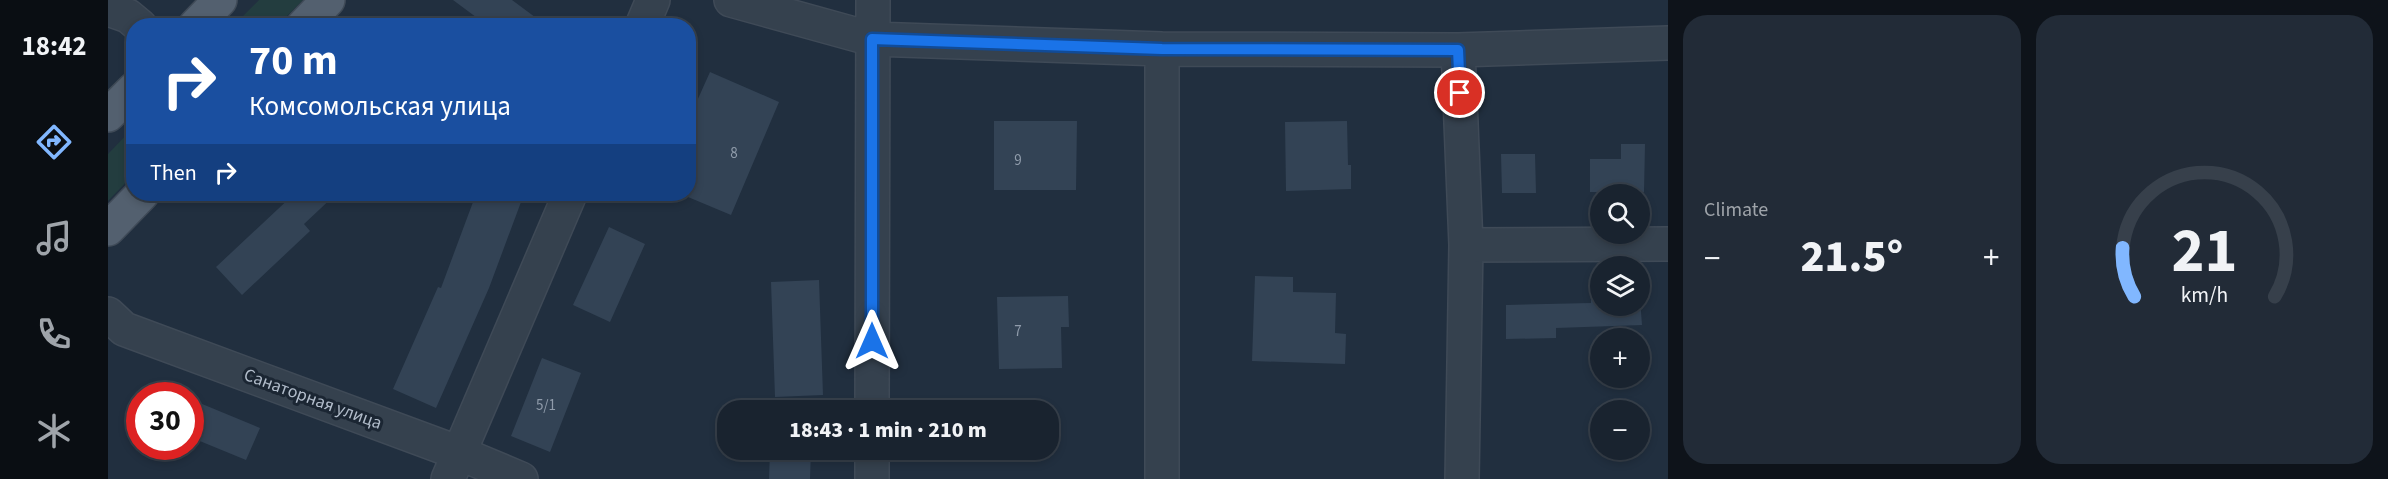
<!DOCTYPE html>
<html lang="en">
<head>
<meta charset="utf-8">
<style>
  body { margin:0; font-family:"Source Sans 3",sans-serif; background:#222b37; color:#f1f3f6; height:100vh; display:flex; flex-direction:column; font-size:22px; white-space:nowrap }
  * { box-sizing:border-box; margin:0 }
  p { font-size:20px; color:#9fa4aa }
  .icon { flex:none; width:33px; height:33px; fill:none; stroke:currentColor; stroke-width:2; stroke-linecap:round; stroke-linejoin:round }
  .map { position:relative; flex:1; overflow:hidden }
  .drawer { display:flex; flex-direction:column; gap:15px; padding:15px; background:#0e131a; width:720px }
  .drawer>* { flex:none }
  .hud { position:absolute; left:18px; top:18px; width:570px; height:183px; border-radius:24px; box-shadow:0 3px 9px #0003,0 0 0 2px #37404b; background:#1a4fa0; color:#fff; overflow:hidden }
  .buttons { position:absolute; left:1482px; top:184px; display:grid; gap:12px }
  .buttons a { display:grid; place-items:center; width:60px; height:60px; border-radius:50%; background:#19232f; box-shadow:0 3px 9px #0003,0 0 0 2px #37404b; font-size:30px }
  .speed { position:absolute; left:18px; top:382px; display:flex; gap:12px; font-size:30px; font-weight:700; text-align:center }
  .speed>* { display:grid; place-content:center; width:78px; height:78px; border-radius:50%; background:#19232f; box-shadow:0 3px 9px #0003,0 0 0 2px #37404b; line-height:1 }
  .speed .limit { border:9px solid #d22; background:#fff; color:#111 }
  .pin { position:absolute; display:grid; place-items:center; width:51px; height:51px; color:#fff; margin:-26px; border:3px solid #fff; border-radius:50%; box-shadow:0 2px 6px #0007 }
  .me { position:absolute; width:66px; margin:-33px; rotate:0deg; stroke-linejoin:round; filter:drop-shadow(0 0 4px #0008) }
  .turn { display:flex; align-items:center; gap:21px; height:126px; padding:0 24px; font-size:27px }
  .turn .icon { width:78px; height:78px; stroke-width:2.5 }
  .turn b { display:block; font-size:42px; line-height:51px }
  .then { display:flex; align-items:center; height:57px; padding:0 24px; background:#0003; gap:12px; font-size:22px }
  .big { font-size:45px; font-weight:800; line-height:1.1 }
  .drawer .card { flex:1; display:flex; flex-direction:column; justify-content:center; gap:9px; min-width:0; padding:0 21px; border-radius:24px; background:#222b37 }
  .drawer .dial { align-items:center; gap:0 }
  .dial svg { height:156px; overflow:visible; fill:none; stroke:#37404b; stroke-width:7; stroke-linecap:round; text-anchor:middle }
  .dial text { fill:#f1f3f6; stroke:none }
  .heat { display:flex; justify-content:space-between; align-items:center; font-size:33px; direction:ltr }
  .drawer .tiles { flex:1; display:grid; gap:15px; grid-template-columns:repeat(2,1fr) }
  .trip { position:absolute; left:609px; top:400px; width:342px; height:60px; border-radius:24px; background:#19232f; box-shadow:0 3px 9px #0003,0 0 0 2px #37404b; font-weight:800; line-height:60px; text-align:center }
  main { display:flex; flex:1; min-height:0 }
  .menu { display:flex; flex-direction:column; width:108px; justify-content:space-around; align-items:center; background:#0a0e13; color:#9fa4aa }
  .menu .icon { width:42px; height:42px }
  .menu .current { color:#81b7ff }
  .menu b { font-size:27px; color:#f1f3f6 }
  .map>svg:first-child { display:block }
</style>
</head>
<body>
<main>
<nav class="menu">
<b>18:42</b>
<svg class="icon current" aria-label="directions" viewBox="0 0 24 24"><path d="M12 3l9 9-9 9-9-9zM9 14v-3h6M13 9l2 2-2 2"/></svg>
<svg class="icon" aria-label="music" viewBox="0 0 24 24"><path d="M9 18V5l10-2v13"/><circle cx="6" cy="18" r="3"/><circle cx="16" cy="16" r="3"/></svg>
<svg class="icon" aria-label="phone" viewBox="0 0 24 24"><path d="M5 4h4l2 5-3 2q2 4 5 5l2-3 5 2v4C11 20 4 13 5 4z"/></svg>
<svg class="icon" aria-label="climate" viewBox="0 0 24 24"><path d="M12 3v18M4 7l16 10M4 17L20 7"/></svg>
</nav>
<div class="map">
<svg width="1560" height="479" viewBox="0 0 1560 479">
  <rect width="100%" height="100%" fill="#212f3f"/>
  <path fill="#233d3f" d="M151,0H195L170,25H126Z
    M25,128V175L0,201V154Z"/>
  <path fill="#334355" d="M345,0H404L439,26H380Z
    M602,72L671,102L623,215L580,197V121Z
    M886,121H969L968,190H886Z
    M1239,121L1240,165H1243V189L1178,191L1177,122Z
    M1513,144H1537L1536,192H1482V159H1513Z
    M1393,154H1427L1428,193H1394Z
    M186,194H228L196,224L202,231L134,295L108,267Z
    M368,194H416L381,288L328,408L285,389L330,287L333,288Z
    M501,227L537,244L502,322L465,305Z
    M1147,276L1185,277V292L1228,293L1227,333L1238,334L1237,364L1144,361Z
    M711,280L715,395L667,397L663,282Z
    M960,296L961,327H953L954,368L891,369L889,297Z
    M1532,298L1534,325L1448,328V338L1398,339V305L1483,303V299H1492V306H1532Z
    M434,358L473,373L442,452L403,436Z
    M82,399L152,428L138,460L82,437Z
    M662,450H703L702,479H661Z"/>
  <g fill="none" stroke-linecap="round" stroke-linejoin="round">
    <g stroke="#3f4a57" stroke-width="36">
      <path id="minor" d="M623,0L764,39L1054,49L1350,50L1560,43
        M0,9L20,16L32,26
        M534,26L545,0
        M1350,50L1358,245L1354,479
        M1358,245L1560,244
        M0,314L16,329L351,453L413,479
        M764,411L765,0
        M340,479L462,194
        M764,479V450
        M1054,479V49"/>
    </g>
    <g stroke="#3f4a57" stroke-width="36">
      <path id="major" d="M87,26L112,0
        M195,26L220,0
        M0,115L26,89
        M0,229L34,194"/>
    </g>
    <use href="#minor" stroke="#35414e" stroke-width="33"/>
    <use href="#major" stroke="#53606f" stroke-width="33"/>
  </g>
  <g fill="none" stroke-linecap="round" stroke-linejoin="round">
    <g stroke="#114b97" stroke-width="15">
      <path id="route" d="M764,341V39L1054,49L1350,50L1352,93"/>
    </g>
    <use href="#route" stroke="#1a73e8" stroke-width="10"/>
  </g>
  <g text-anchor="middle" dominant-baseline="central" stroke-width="6" stroke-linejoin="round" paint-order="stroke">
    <g font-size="15" fill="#909cab">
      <text x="626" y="153">8</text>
      <text x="910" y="160">9</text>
      <text x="910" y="331">7</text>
      <text x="438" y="405">5/1</text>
    </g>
    <g font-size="18" fill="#b1bcca" stroke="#1b2633">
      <text transform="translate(205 399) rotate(20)">Санаторная улица</text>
    </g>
  </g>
</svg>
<div class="buttons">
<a><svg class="icon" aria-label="search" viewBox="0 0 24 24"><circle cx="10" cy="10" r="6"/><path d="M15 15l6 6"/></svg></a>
<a><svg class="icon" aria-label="layers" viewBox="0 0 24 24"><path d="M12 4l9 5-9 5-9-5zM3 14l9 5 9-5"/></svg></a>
<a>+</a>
<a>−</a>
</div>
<div class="speed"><div class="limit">30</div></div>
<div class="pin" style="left:1352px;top:93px;background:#d93025"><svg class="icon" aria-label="arrive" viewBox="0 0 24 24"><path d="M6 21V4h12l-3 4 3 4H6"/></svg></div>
<svg class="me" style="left:764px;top:341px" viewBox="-20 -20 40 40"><path d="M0-17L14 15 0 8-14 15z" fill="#1a73e8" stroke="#fff" stroke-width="4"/></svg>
<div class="trip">18:43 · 1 min · 210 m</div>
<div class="hud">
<div class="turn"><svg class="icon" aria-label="right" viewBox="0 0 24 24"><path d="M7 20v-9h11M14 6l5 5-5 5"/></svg><div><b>70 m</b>Комсомольская улица</div></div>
<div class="then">Then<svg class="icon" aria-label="right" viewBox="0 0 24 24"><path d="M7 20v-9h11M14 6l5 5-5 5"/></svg></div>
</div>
</div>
<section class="drawer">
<div class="tiles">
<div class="card"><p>Climate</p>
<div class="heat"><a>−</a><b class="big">21.5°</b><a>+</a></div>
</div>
<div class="card dial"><svg viewBox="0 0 100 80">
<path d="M14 69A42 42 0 1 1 86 69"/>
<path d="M14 69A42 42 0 0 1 8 44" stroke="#81b7ff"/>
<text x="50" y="56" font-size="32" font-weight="700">21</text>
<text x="50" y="72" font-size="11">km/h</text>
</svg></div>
</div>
</section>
</main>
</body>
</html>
